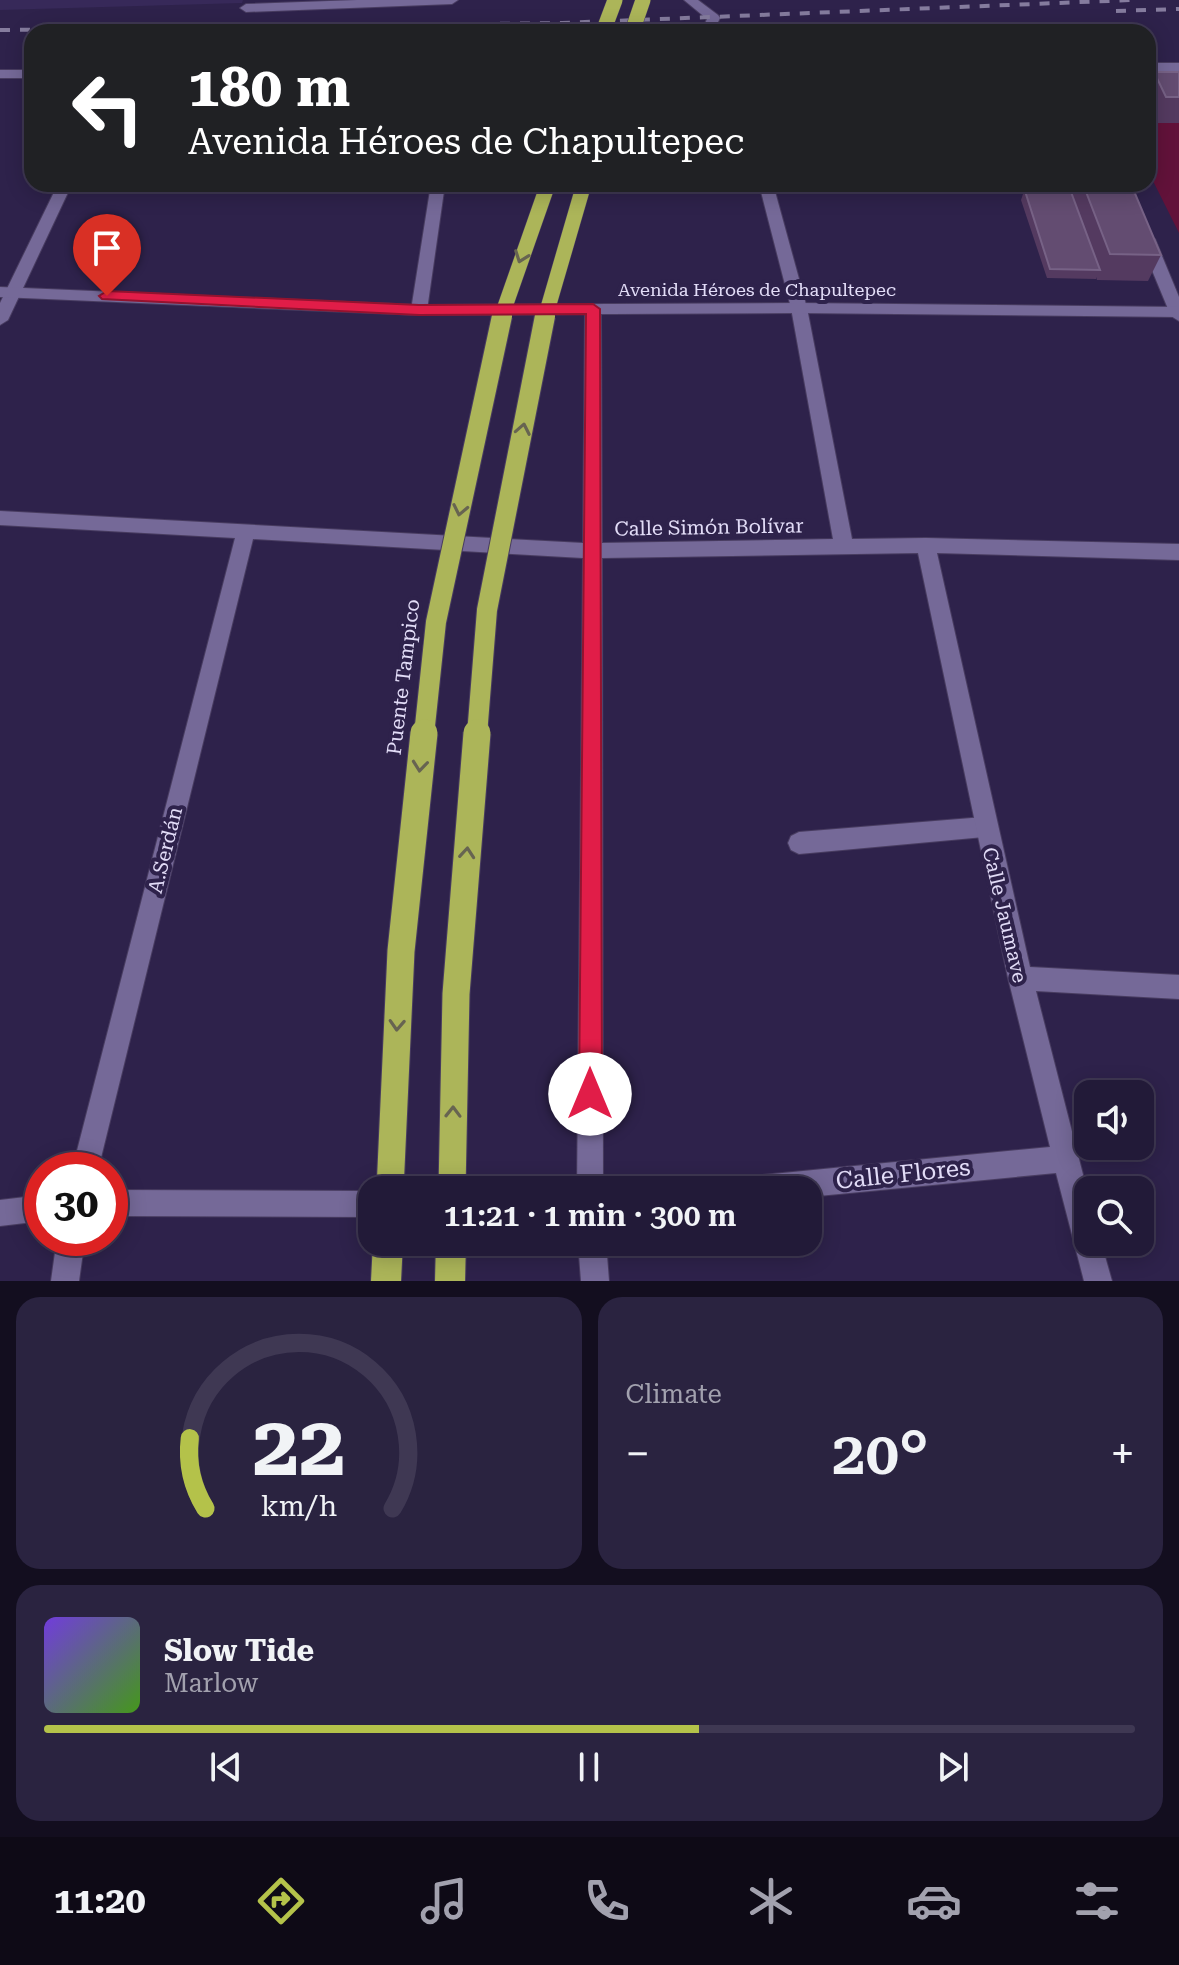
<!DOCTYPE html>
<html lang="en">
<head>
<meta charset="utf-8">
<style>
  body { margin:0; font-family:"Roboto Serif",serif; background:#2a2340; color:#f1f3f6; height:100vh; display:flex; flex-direction:column; font-size:30px; white-space:nowrap }
  * { box-sizing:border-box; margin:0 }
  p { font-size:26px; color:#a2a1ae }
  .icon { flex:none; width:44px; height:44px; fill:none; stroke:currentColor; stroke-width:2; stroke-linecap:round; stroke-linejoin:round }
  .map { position:relative; height:1281px; overflow:hidden }
  .sheet { display:flex; flex-direction:column; gap:16px; padding:16px; background:#130e1f; flex:1 }
  .sheet>* { flex:none }
  .guide { position:absolute; left:24px; top:24px; width:1132px; height:168px; border-radius:24px; box-shadow:0 4px 20px #0003,0 0 0 2px #3f3853; background:#202124; color:#fff; overflow:hidden }
  .buttons { position:absolute; left:1074px; top:1080px; display:grid; gap:16px }
  .buttons a { display:grid; place-items:center; width:80px; height:80px; border-radius:16px; background:#221a38; box-shadow:0 4px 20px #0003,0 0 0 2px #3f3853; font-size:40px }
  .speed { position:absolute; left:24px; top:1152px; display:flex; gap:16px; font-size:40px; font-weight:700; text-align:center }
  .speed>* { display:grid; place-content:center; width:104px; height:104px; border-radius:50%; background:#221a38; box-shadow:0 4px 20px #0003,0 0 0 2px #3f3853; line-height:1 }
  .speed .limit { border:12px solid #d22; background:#fff; color:#111 }
  .pin { position:absolute; display:grid; place-items:center; width:68px; height:68px; color:#fff; margin:-82px -34px; border-radius:50% 50% 50% 0; rotate:-45deg; box-shadow:0 0 8px #0007 }
  .pin .icon { rotate:45deg }
  .me { position:absolute; width:88px; margin:-44px; rotate:0deg; stroke-linejoin:round; filter:drop-shadow(0 0 6px #0008) }
  .turn { display:flex; align-items:center; gap:28px; height:168px; padding:0 32px; font-size:36px }
  .turn .icon { width:104px; height:104px; stroke-width:2.5 }
  .turn b { display:block; font-size:56px; line-height:68px }
  .big { font-size:60px; font-weight:600; line-height:1.1 }
  .sheet .tile { flex:1; display:flex; flex-direction:column; justify-content:center; gap:12px; min-width:0; padding:0 28px; border-radius:24px; background:#2a2340 }
  .sheet .dial { align-items:center; gap:0 }
  .dial svg { height:208px; overflow:visible; fill:none; stroke:#3f3853; stroke-width:7; stroke-linecap:round; text-anchor:middle }
  .dial text { fill:#f1f3f6; stroke:none }
  .song { display:flex; align-items:center; gap:24px }
  .cover { width:96px; height:96px; border-radius:12px; background:linear-gradient(135deg,hsl(260 70% 55%),hsl(100 70% 35%)) }
  .played { height:8px; border-radius:4px; background:linear-gradient(90deg,#b4c24a 60%,#3f3853 60%) }
  .keys { display:flex; justify-content:space-around; direction:ltr }
  .heat { display:flex; justify-content:space-between; align-items:center; font-size:44px; direction:ltr }
  .sheet .tiles { flex:1; display:grid; gap:16px; grid-template-columns:1fr 1fr }
  .tile:last-child { grid-column:span 2 }
  .trip { position:absolute; left:358px; top:1176px; width:464px; height:80px; border-radius:24px; background:#221a38; box-shadow:0 4px 20px #0003,0 0 0 2px #3f3853; font-weight:600; line-height:80px; text-align:center }
  .tabs { display:flex; height:128px; justify-content:space-around; align-items:center; background:#0e0a16; color:#a2a1ae }
  .tabs .icon { width:56px; height:56px }
  .tabs .on { color:#b4c24a }
  .tabs b { font-size:36px; color:#f1f3f6 }
  .map>svg:first-child { display:block }
</style>
</head>
<body>
<div class="map">
<svg width="1179" height="1281" viewBox="0 0 1179 1281">
  <rect width="100%" height="100%" fill="#2e224b"/>
  <path fill="#372959" d="M0,0H243L242,3L0,10Z"/>
  <path fill="#62123a" d="M1148,78H1179V233L1148,171Z"/>
  <g fill="none" stroke-linecap="round" stroke-linejoin="round">
    <g stroke="#483c60" stroke-width="2">
      <path id="pedestrian" d="M984,817L992,820L995,827L992,834L984,837L799,854L791,850L788,843L791,836L799,832Z"/>
    </g>
    <g stroke="#483c60" stroke-width="2">
      <path id="minor" d="M357,0H458L452,4L246,12L240,8L246,4Z
        M684,0H698L718,15L720,18L713,32H701L707,19Z
        M1148,63H1179V71H1148Z
        M0,70H32V78H0Z
        M58,184H72L8,320L0,325V303Z
        M431,184H445L427,310L419,315L411,310Z
        M759,184H773L807,308L852,539L926,538L1179,544V560L937,553L1030,967L1179,975V999L1036,991L1088,1194V1242H1101L1112,1281H1084L1056,1173L808,1197V1190H728L732,1181L741,1177L1050,1147L1008,978L918,553L602,558L603,1190H577L583,558L253,539L98,1170H72L235,538L0,525V511L583,543L585,309L593,304L601,309L602,543L833,539L791,308Z
        M1147,234L1155,239L1179,297V321L1171,316L1139,239Z
        M110,1190L372,1191V1217L110,1216Z
        M42,1195V1221L0,1226V1200Z
        M57,1238H85L79,1281H51Z
        M578,1242H606L609,1281H581Z"/>
    </g>
    <g stroke="#483c60" stroke-width="2">
      <path id="tertiary" d="M0,287L419,305L799,303L1179,307V317L799,313L419,315L0,297Z"/>
    </g>
    <g stroke="#483c60" stroke-width="2">
      <path id="trunk" d="M373,1242H403L401,1281H371Z
        M436,1242H466L465,1281H435Z"/>
    </g>
    <use href="#pedestrian" fill="#756998" fill-rule="evenodd"/>
    <use href="#minor" fill="#756998" fill-rule="evenodd"/>
    <use href="#tertiary" fill="#756998" fill-rule="evenodd"/>
    <use href="#trunk" fill="#acb559" fill-rule="evenodd"/>
    <path stroke="#857c9e" stroke-width="4" stroke-dasharray="10 10" stroke-linecap="butt" d="M1116,11L1179,9
      M0,30L562,23L1132,0"/>
    <g stroke="#483c60" stroke-width="16" stroke-linecap="butt">
      <path id="trunk-bridge-far2" d="M603,32L615,0
        M632,32L643,0
        M501,318L548,184
        M545,318L584,184"/>
    </g>
    <g stroke="#483c60" stroke-width="22" stroke-linecap="butt">
      <path id="trunk-bridge-far1" d="M424,735L436,622L502,316
        M477,735L487,610L545,316"/>
    </g>
    <g stroke="#483c60" stroke-width="29" stroke-linecap="butt">
      <path id="trunk-bridge" d="M390,1190L401,951L424,733
        M452,1190L456,994L477,733"/>
    </g>
    <use href="#trunk-bridge-far2" stroke="#acb559" stroke-width="15"/>
    <use href="#trunk-bridge-far1" stroke="#acb559" stroke-width="20"/>
    <use href="#trunk-bridge" stroke="#acb559" stroke-width="27"/>
  </g>
  <path fill="#543a60" d="M1154,72H1179V123H1154L1148,111V85Z
    M1020,184H1131L1161,255L1148,281L1097,280L1096,277V279L1047,278L1021,200L1023,194Z"/>
  <path fill="#634c71" stroke="#776286" stroke-width="2" d="M1154,72H1179V97H1166Z
    M1083,184H1131L1161,255L1110,254Z
    M1025,191L1071,192L1100,270L1050,269Z"/>
  <defs><path id="oneway-chevron" d="M-2-3.5L2.5 0L-2 3.5" fill="none" stroke-width="1.6" stroke-linecap="round" stroke-linejoin="round" transform="scale(2)"/></defs>
  <g stroke="#676451">
    <use href="#oneway-chevron" transform="translate(521 257) rotate(110)"/>
    <use href="#oneway-chevron" transform="translate(523 429) rotate(-79)"/>
    <use href="#oneway-chevron" transform="translate(460 510) rotate(102)"/>
    <use href="#oneway-chevron" transform="translate(420 766) rotate(96)"/>
    <use href="#oneway-chevron" transform="translate(467 853) rotate(-85)"/>
    <use href="#oneway-chevron" transform="translate(397 1025) rotate(93)"/>
    <use href="#oneway-chevron" transform="translate(453 1112) rotate(-89)"/>
  </g>
  <path fill="#e11d48" stroke="#92132f" stroke-width="2" d="M107,291L419,305L593,304L600,309L602,1094L599,1102L590,1106L582,1102L579,1094L586,314L419,315L102,299L99,296Z"/>
  <g text-anchor="middle" dominant-baseline="central" stroke-width="8" stroke-linejoin="round" paint-order="stroke">
    <g font-size="18" fill="#e2dcf7" stroke="#2e224b">
      <text x="757" y="289">Avenida Héroes de Chapultepec</text>
    </g>
    <g font-size="20" fill="#e2dcf7" stroke="#2e224b">
      <text transform="translate(709 527) rotate(-1)">Calle Simón Bolívar</text>
      <text transform="translate(403 677) rotate(-83)">Puente Tampico</text>
      <text transform="translate(165 850) rotate(-76)">A.Serdán</text>
      <text transform="translate(1005 915) rotate(77)">Calle Jaumave</text>
    </g>
    <g font-size="24" fill="#e2dcf7" stroke="#2e224b">
      <text transform="translate(903 1174) rotate(-6)">Calle Flores</text>
    </g>
  </g>
</svg>
<div class="buttons">
<a><svg class="icon" aria-label="sound" viewBox="0 0 24 24"><path d="M4 9h4l5-4v14l-5-4H4zM17 9q2 3 0 6"/></svg></a>
<a><svg class="icon" aria-label="search" viewBox="0 0 24 24"><circle cx="10" cy="10" r="6"/><path d="M15 15l6 6"/></svg></a>
</div>
<div class="speed"><div class="limit">30</div></div>
<div class="pin" style="left:107px;top:296px;background:#d93025"><svg class="icon" aria-label="arrive" viewBox="0 0 24 24"><path d="M6 21V4h12l-3 4 3 4H6"/></svg></div>
<svg class="me" style="left:590px;top:1094px" viewBox="-20 -20 40 40"><circle r="19" fill="#fff"/><path d="M0-13L10 11 0 6-10 11z" fill="#e11d48"/></svg>
<div class="trip">11:21 · 1 min · 300 m</div>
<div class="guide">
<div class="turn"><svg class="icon" aria-label="left" viewBox="0 0 24 24"><path d="M17 20v-9H6M10 6l-5 5 5 5"/></svg><div><b>180 m</b>Avenida Héroes de Chapultepec</div></div>
</div>
</div>
<section class="sheet">
<div class="tiles">
<div class="tile dial"><svg viewBox="0 0 100 80">
<path d="M14 69A42 42 0 1 1 86 69"/>
<path d="M14 69A42 42 0 0 1 8 42" stroke="#b4c24a"/>
<text x="50" y="56" font-size="32" font-weight="700">22</text>
<text x="50" y="72" font-size="11">km/h</text>
</svg></div>
<div class="tile"><p>Climate</p>
<div class="heat"><a>−</a><b class="big">20°</b><a>+</a></div>
</div>
<div class="tile">
<div class="song"><i class="cover"></i><div><b>Slow Tide</b><p>Marlow</p></div></div>
<div class="played"></div>
<div class="keys"><svg class="icon" aria-label="previous" viewBox="0 0 24 24"><path d="M18 5L8 12l10 7zM5 5v14"/></svg><svg class="icon" aria-label="pause" viewBox="0 0 24 24"><path d="M8 5v14M16 5v14"/></svg><svg class="icon" aria-label="next" viewBox="0 0 24 24"><path d="M6 5l10 7-10 7zM19 5v14"/></svg></div>
</div>
</div>
</section>
<nav class="tabs">
<b>11:20</b>
<svg class="icon on" aria-label="directions" viewBox="0 0 24 24"><path d="M12 3l9 9-9 9-9-9zM9 14v-3h6M13 9l2 2-2 2"/></svg>
<svg class="icon" aria-label="music" viewBox="0 0 24 24"><path d="M9 18V5l10-2v13"/><circle cx="6" cy="18" r="3"/><circle cx="16" cy="16" r="3"/></svg>
<svg class="icon" aria-label="phone" viewBox="0 0 24 24"><path d="M5 4h4l2 5-3 2q2 4 5 5l2-3 5 2v4C11 20 4 13 5 4z"/></svg>
<svg class="icon" aria-label="climate" viewBox="0 0 24 24"><path d="M12 3v18M4 7l16 10M4 17L20 7"/></svg>
<svg class="icon" aria-label="car" viewBox="0 0 24 24"><path d="M5 17H2v-5l4-1 3-4h7l3 4 3 1v5h-3M9 17h6M6 11h13"/><circle cx="7" cy="17" r="2"/><circle cx="17" cy="17" r="2"/></svg>
<svg class="icon" aria-label="filters" viewBox="0 0 24 24"><path d="M4 7h16M4 17h16"/><circle cx="9" cy="7" r="2"/><circle cx="15" cy="17" r="2"/></svg>
</nav>
</body>
</html>
